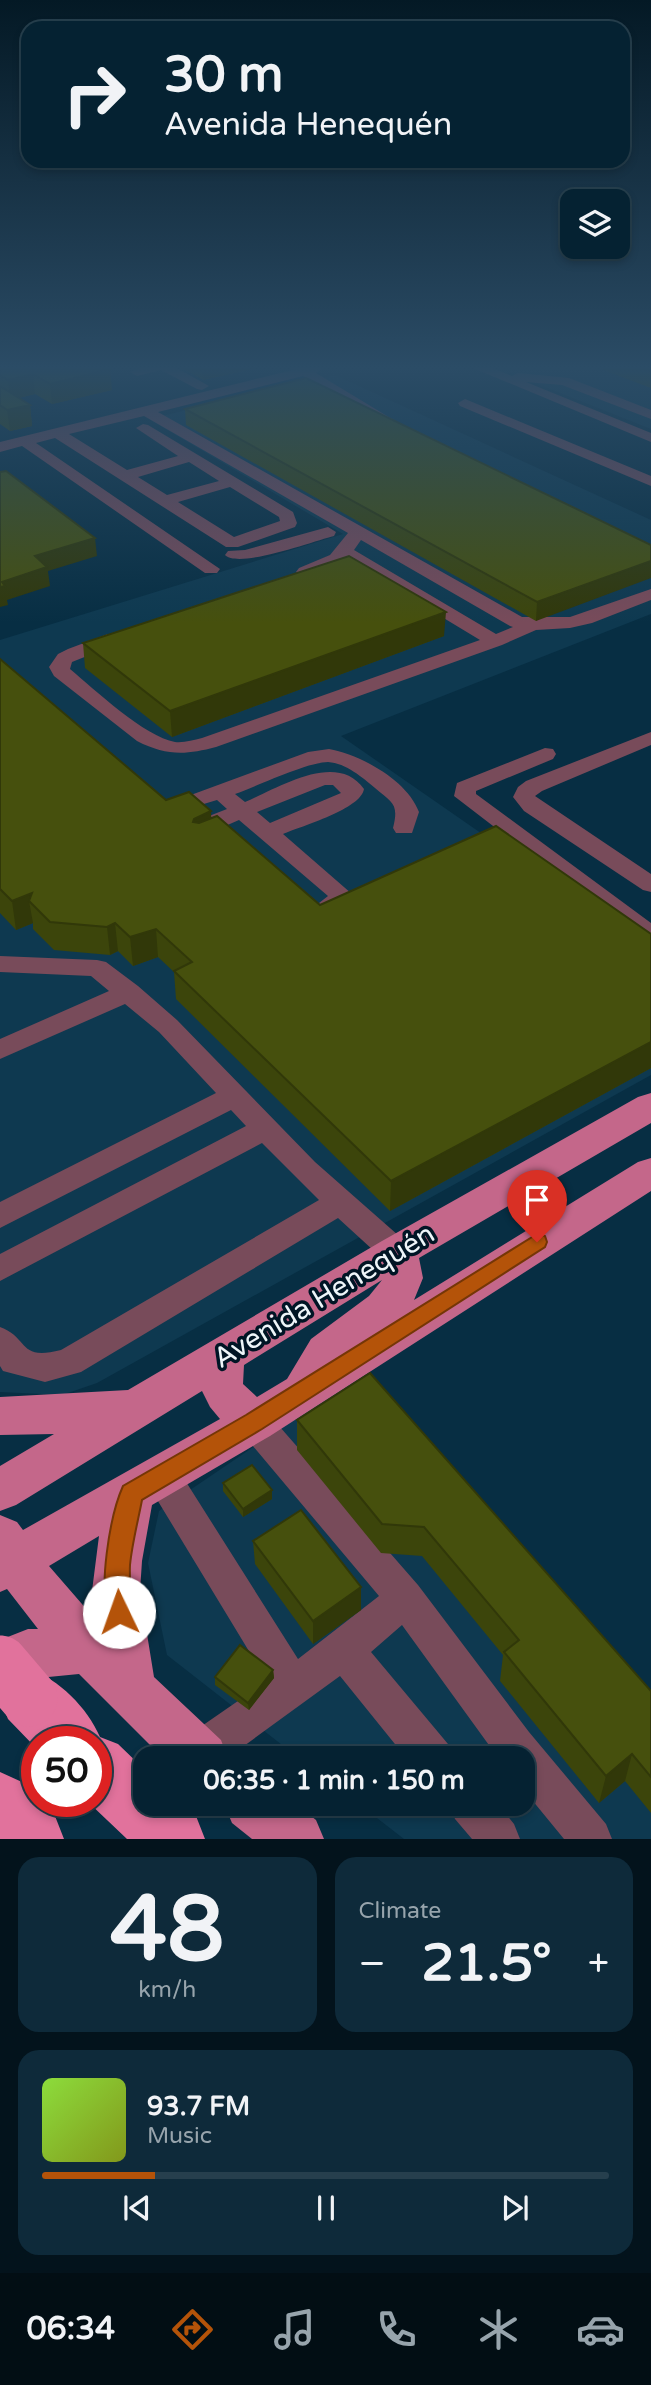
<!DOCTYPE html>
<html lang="en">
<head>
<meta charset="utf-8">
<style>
  body { margin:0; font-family:"Varela Round",sans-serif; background:#0e2a3a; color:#f1f3f6; height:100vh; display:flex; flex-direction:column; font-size:26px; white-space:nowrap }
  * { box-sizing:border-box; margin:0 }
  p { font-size:23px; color:#97a4ac }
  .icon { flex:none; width:38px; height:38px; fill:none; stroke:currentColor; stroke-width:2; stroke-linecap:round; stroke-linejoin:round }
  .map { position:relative; height:1839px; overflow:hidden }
  .panel { display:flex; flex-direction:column; gap:18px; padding:18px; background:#03131c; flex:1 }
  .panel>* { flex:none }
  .guide { position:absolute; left:21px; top:21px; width:609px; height:147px; border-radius:21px; box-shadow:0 4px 10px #0003,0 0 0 2px #263f4d; background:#052232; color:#f1f3f6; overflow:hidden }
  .controls { position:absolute; left:560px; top:189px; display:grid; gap:14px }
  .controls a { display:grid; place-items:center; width:70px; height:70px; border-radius:14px; background:#052232; box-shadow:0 4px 10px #0003,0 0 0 2px #263f4d; font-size:35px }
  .speed { position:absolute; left:21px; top:1726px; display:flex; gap:14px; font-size:35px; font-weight:700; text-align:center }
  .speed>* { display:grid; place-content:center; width:91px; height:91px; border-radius:50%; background:#052232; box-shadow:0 4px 10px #0003,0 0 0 2px #263f4d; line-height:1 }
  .speed .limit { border:10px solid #d22; background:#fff; color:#111 }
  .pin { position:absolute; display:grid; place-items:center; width:60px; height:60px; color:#fff; margin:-72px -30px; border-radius:50% 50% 50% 0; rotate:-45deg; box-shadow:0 0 7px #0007 }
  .pin .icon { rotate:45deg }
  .me { position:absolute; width:77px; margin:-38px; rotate:357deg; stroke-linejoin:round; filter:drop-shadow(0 0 5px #0008) }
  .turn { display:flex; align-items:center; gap:24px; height:147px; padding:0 28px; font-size:32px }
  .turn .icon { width:91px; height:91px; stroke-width:2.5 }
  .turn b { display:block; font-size:49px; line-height:60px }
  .big { font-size:52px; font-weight:800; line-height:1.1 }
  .panel .tile { flex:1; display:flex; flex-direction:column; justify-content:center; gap:10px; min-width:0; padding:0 24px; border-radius:21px; background:#0e2a3a }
  .panel .dial { align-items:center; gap:0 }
  .dial b { font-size:91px; line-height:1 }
  .song { display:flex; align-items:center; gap:21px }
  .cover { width:84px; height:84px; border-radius:10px; background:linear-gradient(135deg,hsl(90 70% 55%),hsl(70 70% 35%)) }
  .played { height:7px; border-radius:4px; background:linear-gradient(90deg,#b45309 20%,#263f4d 20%) }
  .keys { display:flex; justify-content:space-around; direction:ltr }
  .heat { display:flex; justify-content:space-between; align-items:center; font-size:38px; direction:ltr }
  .panel .tiles { flex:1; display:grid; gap:18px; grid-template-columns:1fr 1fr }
  .tile:last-child { grid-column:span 2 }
  .trip { position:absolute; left:133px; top:1746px; width:402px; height:70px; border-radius:21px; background:#052232; box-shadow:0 4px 10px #0003,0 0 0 2px #263f4d; font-weight:800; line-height:70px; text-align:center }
  .dock { display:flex; height:112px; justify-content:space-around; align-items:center; background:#020e14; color:#97a4ac }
  .dock .icon { width:49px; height:49px }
  .dock .on { color:#b45309 }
  .dock b { font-size:32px; color:#f1f3f6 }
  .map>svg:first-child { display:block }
</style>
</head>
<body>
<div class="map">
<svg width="651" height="1839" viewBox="0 0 651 1839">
  <rect width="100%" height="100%" fill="#072e43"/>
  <path fill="#0e3950" d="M492,366H651V429Z
    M335,375L651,520V614L341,736L651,951V1075L97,1383L62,1395L0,1392V640L343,534L149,419Z
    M349,1382L651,1733V1839H404L359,1804H523V1759H300L167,1655L148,1563L159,1511Z"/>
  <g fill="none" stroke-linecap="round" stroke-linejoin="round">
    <path fill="#784b5a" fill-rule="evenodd" d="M145,366H173L209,386L202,390L197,389L161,370L137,376L130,372Z
      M288,366H320L322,369L316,373L392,419L385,423L380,422L303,376L158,412L522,617H570L651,589V600L592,623L570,628L536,630L502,645L216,747C186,755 166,756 137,741L54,676L49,667L58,654L68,649L108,634H122L124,638L122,642L72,662L70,669C94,689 145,737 175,742C184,743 193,740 202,738L480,640L346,559L311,576H299L296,572L299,568L330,555L348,533L144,416L69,434L127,470L178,456L136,428L143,424L148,425L293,512L297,523L295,527L238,547H226L55,438L36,443L220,569L217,573H205L22,446L0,452V442L293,370ZM189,462L219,481L167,495L138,477ZM230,487L279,517L280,521L234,537L178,502ZM361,540L510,626L513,627L496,634L354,550Z
      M468,366H487L512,376L518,373L569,378L651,410V419L562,385L526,382L651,433V442Z
      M465,399L651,476V486L460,406L458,403Z
      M328,527L336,532L334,536C314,541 239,569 225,555L228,551L245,550Z
      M651,732V745L542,791L535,796L651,874V892L643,890L524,811L513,797L518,787L526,781Z
      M545,748L553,749L556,754L553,759L476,791V794L651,923V943L642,940L454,796L457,783Z
      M329,749C361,755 407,780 419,812L412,833H396L393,828C399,804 393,803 375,788C363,778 346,763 328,762C308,762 257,786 235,794L245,802C278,788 337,750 364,789C361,809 302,826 283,834L352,894C350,912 324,923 308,919L305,914L328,896L239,820L223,827L234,841L231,846H215L200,831L204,818L227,809L217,800L167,815L159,813L156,808L159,803L180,799L308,752ZM325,785H333L341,793L270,823L257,812Z
      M0,956L97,960L106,962L138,986L177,1020L315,1162L407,1243L412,1252L407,1261L396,1264L385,1261L338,1218L81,1372L45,1382L3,1371L0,1366V1327C30,1338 17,1361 61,1350L319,1200L262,1143L0,1281V1254L246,1126L231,1110L0,1228V1202L216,1093L159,1032L125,1004L0,1059V1039L109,991L91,976L0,972Z
      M254,1407L266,1411L418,1585L529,1732L606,1824L612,1839H564L523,1789V1759H499L402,1625L371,1652L448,1744L453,1759H407L340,1676L226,1759H179L177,1754L183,1739L267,1681L150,1488L145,1477L150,1466L163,1461L176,1466L298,1659L379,1596L242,1433L237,1422L242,1411Z
      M449,1804H498L514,1824L520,1839H472L455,1819Z"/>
    <path fill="#c4678a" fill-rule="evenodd" d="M651,1093V1123L419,1258L423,1278L414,1300L638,1162L651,1158V1191L270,1436L152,1505L142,1561L140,1591L154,1677L221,1740L228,1759H164L79,1674L28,1679L0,1690V1640L28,1629H38L7,1589L0,1592V1515L17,1522L23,1530L220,1419L210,1407L202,1391L16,1505L0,1511V1466L54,1434L0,1435V1397L128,1390L382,1241L638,1097ZM382,1280L369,1296L311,1339L287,1379L257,1397L243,1384L244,1365ZM99,1536L92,1591L95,1619L49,1566Z
      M224,1804H296L316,1820L324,1839H252L232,1823Z"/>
    <path fill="#e1729c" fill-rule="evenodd" d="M29,1668C59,1680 87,1707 100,1737L118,1744L145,1770V1804H183L196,1816L205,1839H127L87,1801H96V1741H37V1749L8,1719L0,1700L8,1677Z
      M0,1772L22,1782L37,1797V1801H40L55,1816L64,1839H0Z"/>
    <path stroke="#e1729c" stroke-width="57" d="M0,1664L29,1698"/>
  </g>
  <path fill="#3c450b" d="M0,366L112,390L52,404L35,394L19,398L30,405L32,426L10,431L0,424Z
    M179,366H261V367L203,380Z
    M604,366H651V388L603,370Z
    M185,409L651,545L536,621L186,425Z
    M444,636L172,737L85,668L83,643Z
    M0,659L166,800L211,811V819L320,905L651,934V1068L390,1211L176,999L174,972L158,957L133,966L118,951L110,955L54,950L33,929V923L16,930L0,913Z
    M297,1420L651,1691V1813L625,1781L599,1803L500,1681L503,1655L422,1556L381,1553L297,1450Z
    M223,1483L272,1490V1499L243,1517L223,1491Z
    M253,1541L361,1610L313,1644L255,1564Z
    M273,1670L274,1678L249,1710L215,1685V1677Z"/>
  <path fill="#313809" d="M202,366H261V367L203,380Z
    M110,369L112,390L52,404L50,384Z
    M33,374L35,394L10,400L8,380Z
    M30,405L32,426L10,431L7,410Z
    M95,538L97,556L48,571L50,586L7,600L8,605L0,607V587L2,582L35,556Z
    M651,561V578L536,621L537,602Z
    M446,612L444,636L172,737L170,711Z
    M211,811L212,838L193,822L194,819Z
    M32,893L29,901L33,923L16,930L12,901Z
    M115,923L118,951L110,955L107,927Z
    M156,929L158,957L133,966L130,937Z
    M651,1042V1068L390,1211L391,1181Z
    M272,1490V1499L243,1517V1509Z
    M361,1587V1610L313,1644V1621Z
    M273,1670L274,1678L249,1710L248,1703Z
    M632,1754L625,1781L599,1803L606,1776Z"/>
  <path fill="#46500d" stroke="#313809" stroke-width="2" d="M0,366H104L110,369L50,384L33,374L8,380L0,375Z
    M636,366H651V372Z
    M306,378L651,545V561L537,602L185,409Z
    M0,386L30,405L7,410L0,405Z
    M6,471L95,538L35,556L47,567L2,582L5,586L0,587V472Z
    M349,556L446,612L170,711L83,643Z
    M0,659L166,800L189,792L211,811L194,819L193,822L199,823L217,816L320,905L496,826L651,934V1042L391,1181L174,971L192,962L156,929L130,937L115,923L107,927L50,922L29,901L32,893L12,901L0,889Z
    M370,1373L651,1691V1777L632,1754L606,1776L504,1652L519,1640L424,1527L382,1524L297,1420Z
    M252,1465L272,1490L243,1509L223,1483Z
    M301,1510L361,1587L313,1621L253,1541Z
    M240,1645L273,1670L248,1703L215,1677Z"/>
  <linearGradient id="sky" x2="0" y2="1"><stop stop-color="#041925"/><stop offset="0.59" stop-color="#2b4c66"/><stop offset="1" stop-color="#2b4c66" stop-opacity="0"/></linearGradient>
  <rect width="651" height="623" fill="url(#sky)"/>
  <path fill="#b45309" stroke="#753606" stroke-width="2" d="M537,1234L545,1236L547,1242L545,1247L262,1429L142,1500C138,1521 132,1544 130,1565C129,1582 133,1607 127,1620L119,1624L110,1620C97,1591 110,1515 123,1486L246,1415Z"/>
  <g text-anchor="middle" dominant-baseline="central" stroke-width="7" stroke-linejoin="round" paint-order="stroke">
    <g font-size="28" fill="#eef5f9" stroke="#001525">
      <text transform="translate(324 1296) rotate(-31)">Avenida Henequén</text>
    </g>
  </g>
</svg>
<div class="controls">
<a><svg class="icon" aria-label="layers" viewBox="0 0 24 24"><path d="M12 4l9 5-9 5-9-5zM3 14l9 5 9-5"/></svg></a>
</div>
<div class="speed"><div class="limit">50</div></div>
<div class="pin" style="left:537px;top:1242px;background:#d93025"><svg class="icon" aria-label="arrive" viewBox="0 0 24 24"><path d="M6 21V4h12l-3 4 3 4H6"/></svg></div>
<svg class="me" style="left:119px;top:1612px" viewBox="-20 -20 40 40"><circle r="19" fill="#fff"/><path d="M0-13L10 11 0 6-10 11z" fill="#b45309"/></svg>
<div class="trip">06:35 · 1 min · 150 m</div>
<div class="guide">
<div class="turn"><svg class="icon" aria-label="right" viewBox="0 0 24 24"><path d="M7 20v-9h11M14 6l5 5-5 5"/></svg><div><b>30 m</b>Avenida Henequén</div></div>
</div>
</div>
<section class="panel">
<div class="tiles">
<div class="tile dial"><b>48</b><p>km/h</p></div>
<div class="tile"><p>Climate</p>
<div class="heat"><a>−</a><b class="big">21.5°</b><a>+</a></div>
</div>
<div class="tile">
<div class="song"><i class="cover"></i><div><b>93.7 FM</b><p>Music</p></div></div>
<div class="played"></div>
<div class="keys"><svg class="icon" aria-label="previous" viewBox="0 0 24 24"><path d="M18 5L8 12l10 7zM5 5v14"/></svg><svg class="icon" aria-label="pause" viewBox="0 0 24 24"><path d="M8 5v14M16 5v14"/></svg><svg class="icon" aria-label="next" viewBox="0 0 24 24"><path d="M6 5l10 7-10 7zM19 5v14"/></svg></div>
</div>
</div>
</section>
<nav class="dock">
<b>06:34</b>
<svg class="icon on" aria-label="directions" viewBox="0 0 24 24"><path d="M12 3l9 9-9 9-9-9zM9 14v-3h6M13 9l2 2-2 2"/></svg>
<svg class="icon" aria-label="music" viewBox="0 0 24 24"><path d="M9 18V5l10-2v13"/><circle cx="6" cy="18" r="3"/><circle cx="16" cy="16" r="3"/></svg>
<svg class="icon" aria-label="phone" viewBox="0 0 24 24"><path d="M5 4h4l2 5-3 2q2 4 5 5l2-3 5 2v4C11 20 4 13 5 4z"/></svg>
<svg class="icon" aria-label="climate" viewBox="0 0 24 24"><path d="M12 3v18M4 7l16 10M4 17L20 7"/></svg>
<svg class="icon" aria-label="car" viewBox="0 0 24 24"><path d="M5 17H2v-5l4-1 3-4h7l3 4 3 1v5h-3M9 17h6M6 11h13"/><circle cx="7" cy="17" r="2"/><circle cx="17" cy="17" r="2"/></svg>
</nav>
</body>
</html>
